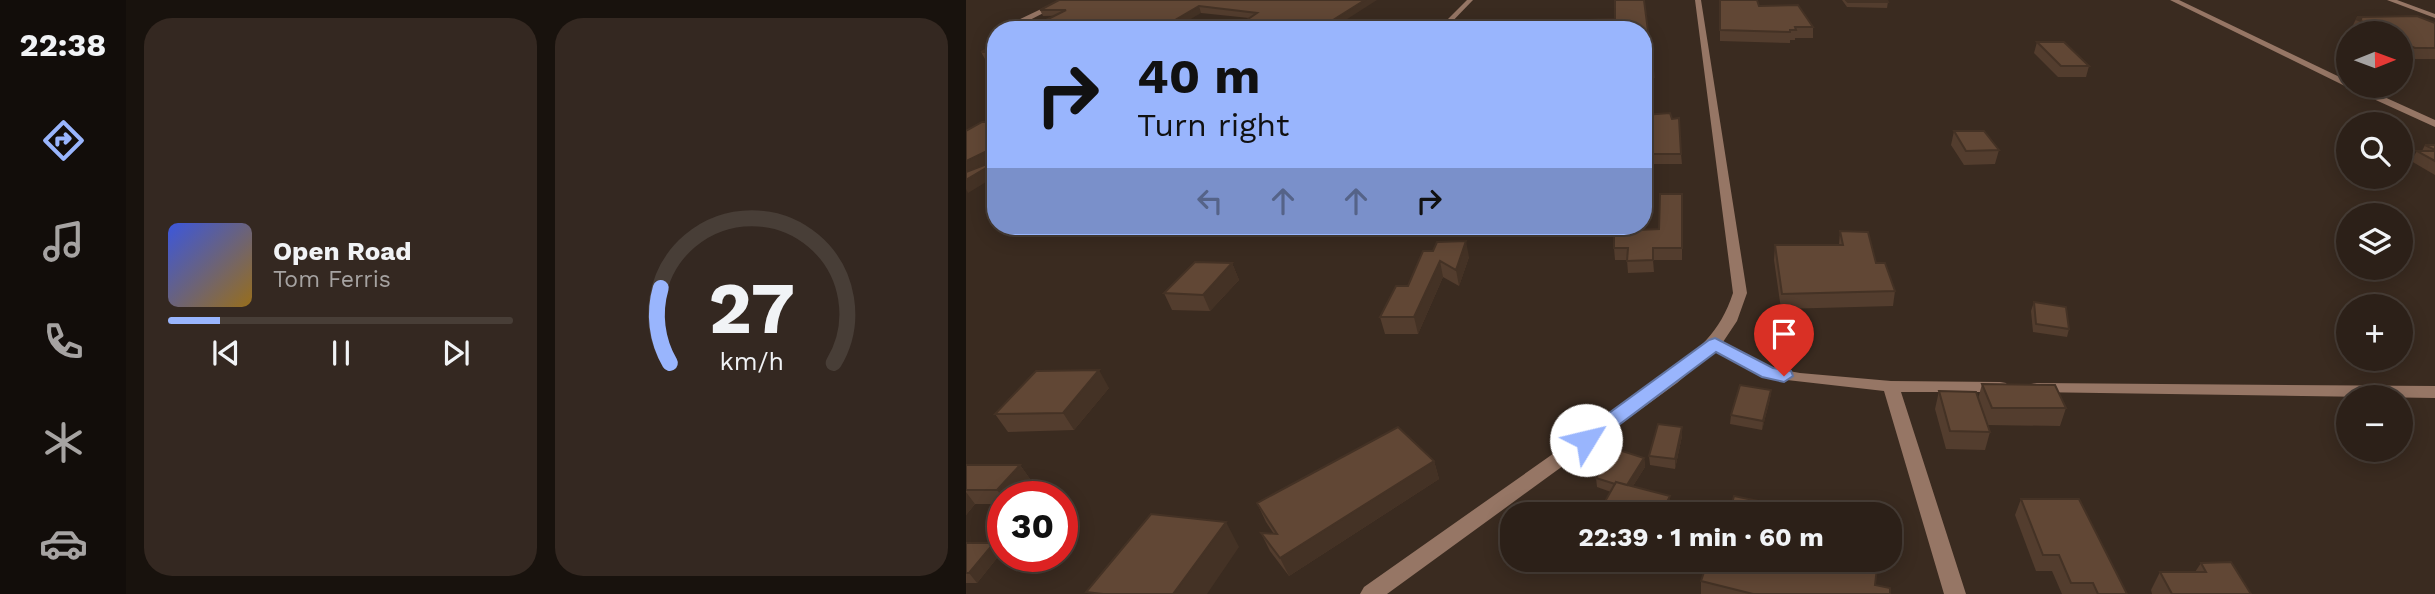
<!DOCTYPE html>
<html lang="en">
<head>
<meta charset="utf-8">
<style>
  body { margin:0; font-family:"Work Sans",sans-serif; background:#342821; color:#f1f3f6; height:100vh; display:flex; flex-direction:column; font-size:26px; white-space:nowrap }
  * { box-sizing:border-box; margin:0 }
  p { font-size:23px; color:#a6a3a2 }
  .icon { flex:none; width:38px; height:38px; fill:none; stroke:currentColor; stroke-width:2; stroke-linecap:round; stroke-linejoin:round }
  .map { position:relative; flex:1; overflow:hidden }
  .details { display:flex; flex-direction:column; gap:18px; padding:18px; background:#18120d; width:840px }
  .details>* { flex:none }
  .hud { position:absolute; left:21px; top:21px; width:665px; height:214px; border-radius:28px; box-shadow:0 4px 18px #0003,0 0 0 2px #483e37; background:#99b5fd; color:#111; overflow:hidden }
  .needle { width:46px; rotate:89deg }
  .tools { position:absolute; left:1370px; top:21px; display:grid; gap:14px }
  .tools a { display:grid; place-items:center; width:77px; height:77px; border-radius:50%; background:#2c2018; box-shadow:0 4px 18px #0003,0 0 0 2px #483e37; font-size:35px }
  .speed { position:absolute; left:21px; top:481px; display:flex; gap:14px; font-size:35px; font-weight:700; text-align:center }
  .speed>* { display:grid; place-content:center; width:91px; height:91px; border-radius:50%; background:#2c2018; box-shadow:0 4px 18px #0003,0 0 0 2px #483e37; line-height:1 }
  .speed .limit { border:10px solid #d22; background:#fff; color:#111 }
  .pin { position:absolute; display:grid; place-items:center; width:60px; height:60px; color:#fff; margin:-72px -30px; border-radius:50% 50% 50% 0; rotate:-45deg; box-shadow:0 0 7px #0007 }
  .pin .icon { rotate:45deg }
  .me { position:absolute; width:77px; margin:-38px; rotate:54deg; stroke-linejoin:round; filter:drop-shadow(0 0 5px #0008) }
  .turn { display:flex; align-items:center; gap:24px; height:147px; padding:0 35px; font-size:32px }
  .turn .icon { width:91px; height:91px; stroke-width:2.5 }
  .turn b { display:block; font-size:49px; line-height:60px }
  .lanes { display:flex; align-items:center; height:66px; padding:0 35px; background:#0003; justify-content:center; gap:35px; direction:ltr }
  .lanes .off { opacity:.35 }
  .details .tile { flex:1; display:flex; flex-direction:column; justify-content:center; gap:10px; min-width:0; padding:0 24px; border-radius:28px; background:#342821 }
  .details .dial { align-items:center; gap:0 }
  .dial svg { height:182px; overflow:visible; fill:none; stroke:#483e37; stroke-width:7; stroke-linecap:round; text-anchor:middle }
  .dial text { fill:#f1f3f6; stroke:none }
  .song { display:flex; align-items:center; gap:21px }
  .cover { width:84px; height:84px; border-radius:10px; background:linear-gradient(135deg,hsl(230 70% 55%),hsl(40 70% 35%)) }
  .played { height:7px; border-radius:4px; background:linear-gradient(90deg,#99b5fd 15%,#483e37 15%) }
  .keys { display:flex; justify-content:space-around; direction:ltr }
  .details .tiles { flex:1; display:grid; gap:18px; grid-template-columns:repeat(2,1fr) }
  .trip { position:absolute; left:534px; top:502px; width:402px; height:70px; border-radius:28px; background:#2c2018; box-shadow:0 4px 18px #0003,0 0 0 2px #483e37; font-weight:700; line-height:70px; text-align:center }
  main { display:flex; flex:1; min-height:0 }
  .dock { display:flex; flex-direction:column; width:126px; justify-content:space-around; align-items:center; background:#120d0a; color:#a6a3a2 }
  .dock .icon { width:49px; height:49px }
  .dock .selected { color:#99b5fd }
  .dock b { font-size:32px; color:#f1f3f6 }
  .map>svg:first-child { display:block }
</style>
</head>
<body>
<main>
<nav class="dock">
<b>22:38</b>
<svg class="icon selected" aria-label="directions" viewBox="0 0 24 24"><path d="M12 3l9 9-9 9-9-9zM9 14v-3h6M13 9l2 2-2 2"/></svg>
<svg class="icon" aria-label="music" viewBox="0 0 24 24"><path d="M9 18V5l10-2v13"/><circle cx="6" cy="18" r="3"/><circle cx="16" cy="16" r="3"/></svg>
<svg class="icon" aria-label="phone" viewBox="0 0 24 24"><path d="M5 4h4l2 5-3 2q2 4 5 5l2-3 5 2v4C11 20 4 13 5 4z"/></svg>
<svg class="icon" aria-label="climate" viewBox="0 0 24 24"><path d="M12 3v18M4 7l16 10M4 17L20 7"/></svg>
<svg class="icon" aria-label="car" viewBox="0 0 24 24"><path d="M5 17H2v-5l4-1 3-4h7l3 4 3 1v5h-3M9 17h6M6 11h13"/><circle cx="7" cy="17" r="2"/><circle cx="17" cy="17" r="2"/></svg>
</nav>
<section class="details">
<div class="tiles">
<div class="tile">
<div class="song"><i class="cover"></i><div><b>Open Road</b><p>Tom Ferris</p></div></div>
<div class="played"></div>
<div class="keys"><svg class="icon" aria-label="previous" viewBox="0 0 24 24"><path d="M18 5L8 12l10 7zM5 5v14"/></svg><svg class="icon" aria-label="pause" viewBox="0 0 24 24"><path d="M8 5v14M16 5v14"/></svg><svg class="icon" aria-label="next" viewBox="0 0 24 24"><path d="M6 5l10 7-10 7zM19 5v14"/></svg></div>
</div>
<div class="tile dial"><svg viewBox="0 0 100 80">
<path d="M14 69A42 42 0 1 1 86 69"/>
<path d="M14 69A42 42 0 0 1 10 36" stroke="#99b5fd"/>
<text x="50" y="56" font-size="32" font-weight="700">27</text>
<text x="50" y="72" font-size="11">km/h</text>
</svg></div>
</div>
</section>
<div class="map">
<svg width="1469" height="594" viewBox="0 0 1469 594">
  <rect width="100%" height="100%" fill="#3a2b20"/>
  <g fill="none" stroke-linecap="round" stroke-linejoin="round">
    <path fill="#967665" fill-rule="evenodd" d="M501,0H507L478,30H471Z"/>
    <path fill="#967665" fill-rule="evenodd" d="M94,0H103L52,26L51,30H43L46,23Z
      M729,0H735L781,293L771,321L757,342L806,368L834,373L925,381L1034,382L1040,383L1042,387L1040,391L1034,392H935L1000,594H978L918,391L802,378L749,350L711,383L421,594H394L398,587L699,375C732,350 754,333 767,293Z
      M1204,0H1213L1382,81V86H1394L1469,120V127L1379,86Z
      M1421,0H1431L1469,14V18Z
      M1071,383L1469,386V398L1065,392L1063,388L1065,384Z"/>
  </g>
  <path fill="#533d2e" d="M411,0L283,18L235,13L77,16L74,10Z
    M754,0L793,6L847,27V38H829V40H824V43L754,41Z
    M876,0H921L922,2L921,8L881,7Z
    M1391,17L1469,23V59H1444L1435,55V33H1391L1392,32L1385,29Z
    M677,30L688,77V86H677Z
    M1071,42L1123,66L1120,77H1092L1068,53Z
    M30,45V59H19L15,52Z
    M677,115L715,154L716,164H687L686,187H677Z
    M988,131L1033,150L1029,164L998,165L985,145Z
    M1459,145H1469V175L1445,161L1451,151H1456Z
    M716,194V260H687L688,272L662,273L661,260H649L648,248L693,229Z
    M874,231L910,263L929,291L927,306L815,309L808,260L809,245H873Z
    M467,251L503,257L493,286L477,277L452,334H419L414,317L442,286Z
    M266,263L273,280L244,311L206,310L198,293Z
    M1068,302L1103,329L1101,337L1067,332L1065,311Z
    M1016,384L1100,408L1094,426L1021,425L1024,432L1019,450L980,449L969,409L973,391L1012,399Z
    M143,388L108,430L42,432L29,414Z
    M805,390L804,399L796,430L764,424L765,415Z
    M716,427V436L709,469L684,465L683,456Z
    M678,458L679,467L667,486L704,496V514H632L645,492L631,487L630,478Z
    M468,461L473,479L323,576L304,551L295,533L308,534L300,522L291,503Z
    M0,465H54L64,479L48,497H37V504H9L0,515Z
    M1055,499L1161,594H1096L1086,571H1070L1049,515Z
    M0,543H28L35,553L11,583H0Z
    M1235,563L1285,594H1186L1185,590L1194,572H1229Z
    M735,581L909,585L924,594H735Z"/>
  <path fill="#443225" d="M399,0H411L364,30H351Z
    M233,6L235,13L206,30H192Z
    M25,149L30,159L0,173V161Z
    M30,162V176L2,193L0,189V180Z
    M500,241L503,257L493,286L490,270Z
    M474,261L477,277L452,334L448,317Z
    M266,263L273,280L244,311L237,295Z
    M133,370L143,388L108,430L97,413Z
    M805,390L804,399L796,430L797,421Z
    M716,427V436L709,469V459Z
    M678,458L679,467L660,497L659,488Z
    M468,461L473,479L323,576L314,558Z
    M54,465L64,479L48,497H37L31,490Z
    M0,492L9,504L0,515Z
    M704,496V514H695Z
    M260,522L273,547L241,594H207Z
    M28,543L35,553L11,583L3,573Z"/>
  <path fill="#614735" stroke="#443225" stroke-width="2" d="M93,0H399L351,30H266L291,13L233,6L192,30H60L100,10H74Z
    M649,0H678L688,77H677V30H558L562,22L649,19Z
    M754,0H791L793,6L832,5L847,27H829L830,30H824V32L754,30Z
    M880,0H921L922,2H882Z
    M1451,16L1469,23V48H1449L1435,42V33H1415L1395,25L1402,24L1390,19H1396L1391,17Z
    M1071,42H1098L1123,66H1095Z
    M30,45V52H15Z
    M704,113L706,119L713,118L715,154H687L685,176H677V115Z
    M30,119V162L0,180V172L26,162L25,149L0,161V131L16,122H25Z
    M988,131H1018L1033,150L1000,151Z
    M1459,145H1469V150Z
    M1451,151H1469V161Z
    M694,194H716V248H687V260L661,261L662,248H648V231L693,229Z
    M874,231L902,232L910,263H919L929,291L816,294L809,245H877Z
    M500,241L490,270L474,261L448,317H414L430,286H442L457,251H467L471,242Z
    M229,262L266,263L237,295L198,293Z
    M1068,302L1100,307L1103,329L1070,324Z
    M133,370L97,413L29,414L70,371Z
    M1016,384L1089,385L1100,408H1026Z
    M774,385L805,390L797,421L765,415Z
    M973,391L1010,392L1024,432L984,431Z
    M692,424L716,427L709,459L683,456Z
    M432,427L468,461L314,558L295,533L311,534L291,503Z
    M650,449L678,458L661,485L650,482L649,484L630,478Z
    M0,465H54L31,490H0Z
    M650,482L704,496L695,514H632Z
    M768,496L855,514H763Z
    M1055,499H1113L1161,594H1132L1127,583H1105L1093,555H1077Z
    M185,514L260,522L207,594H137L120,592Z
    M0,543H28L3,573H0Z
    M742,560H912L909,585L924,588V594H787L735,581Z
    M1265,562L1285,594H1206L1194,572H1240L1235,563Z"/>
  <path fill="#99b5fd" stroke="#6376a4" stroke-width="2" d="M749,338L807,368L825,371L827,376L818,382L796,377L750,352L626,445L620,447L613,445L610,440L613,435L743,340Z"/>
</svg>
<div class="tools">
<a><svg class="needle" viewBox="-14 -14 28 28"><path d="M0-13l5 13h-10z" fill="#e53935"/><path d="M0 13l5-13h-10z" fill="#a6a3a2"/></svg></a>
<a><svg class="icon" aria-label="search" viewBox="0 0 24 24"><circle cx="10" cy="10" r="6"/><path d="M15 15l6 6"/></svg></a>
<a><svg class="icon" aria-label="layers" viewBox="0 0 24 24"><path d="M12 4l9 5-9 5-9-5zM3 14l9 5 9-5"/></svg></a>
<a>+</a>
<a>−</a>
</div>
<div class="speed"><div class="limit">30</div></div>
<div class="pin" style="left:818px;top:376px;background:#d93025"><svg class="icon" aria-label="arrive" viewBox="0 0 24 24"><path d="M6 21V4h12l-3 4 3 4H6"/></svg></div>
<svg class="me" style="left:620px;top:440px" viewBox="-20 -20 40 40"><circle r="19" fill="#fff"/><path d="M0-13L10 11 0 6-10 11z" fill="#99b5fd"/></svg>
<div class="trip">22:39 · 1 min · 60 m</div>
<div class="hud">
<div class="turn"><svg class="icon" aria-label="right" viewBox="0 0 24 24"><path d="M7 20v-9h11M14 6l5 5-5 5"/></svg><div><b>40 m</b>Turn right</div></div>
<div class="lanes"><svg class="icon off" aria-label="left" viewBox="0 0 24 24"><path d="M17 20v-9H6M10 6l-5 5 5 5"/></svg><svg class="icon off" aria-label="ahead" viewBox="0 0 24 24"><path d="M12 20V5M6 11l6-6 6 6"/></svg><svg class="icon off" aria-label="ahead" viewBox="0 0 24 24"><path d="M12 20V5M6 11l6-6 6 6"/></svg><svg class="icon" aria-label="right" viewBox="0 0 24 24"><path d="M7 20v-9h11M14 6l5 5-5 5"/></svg></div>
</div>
</div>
</main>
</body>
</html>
